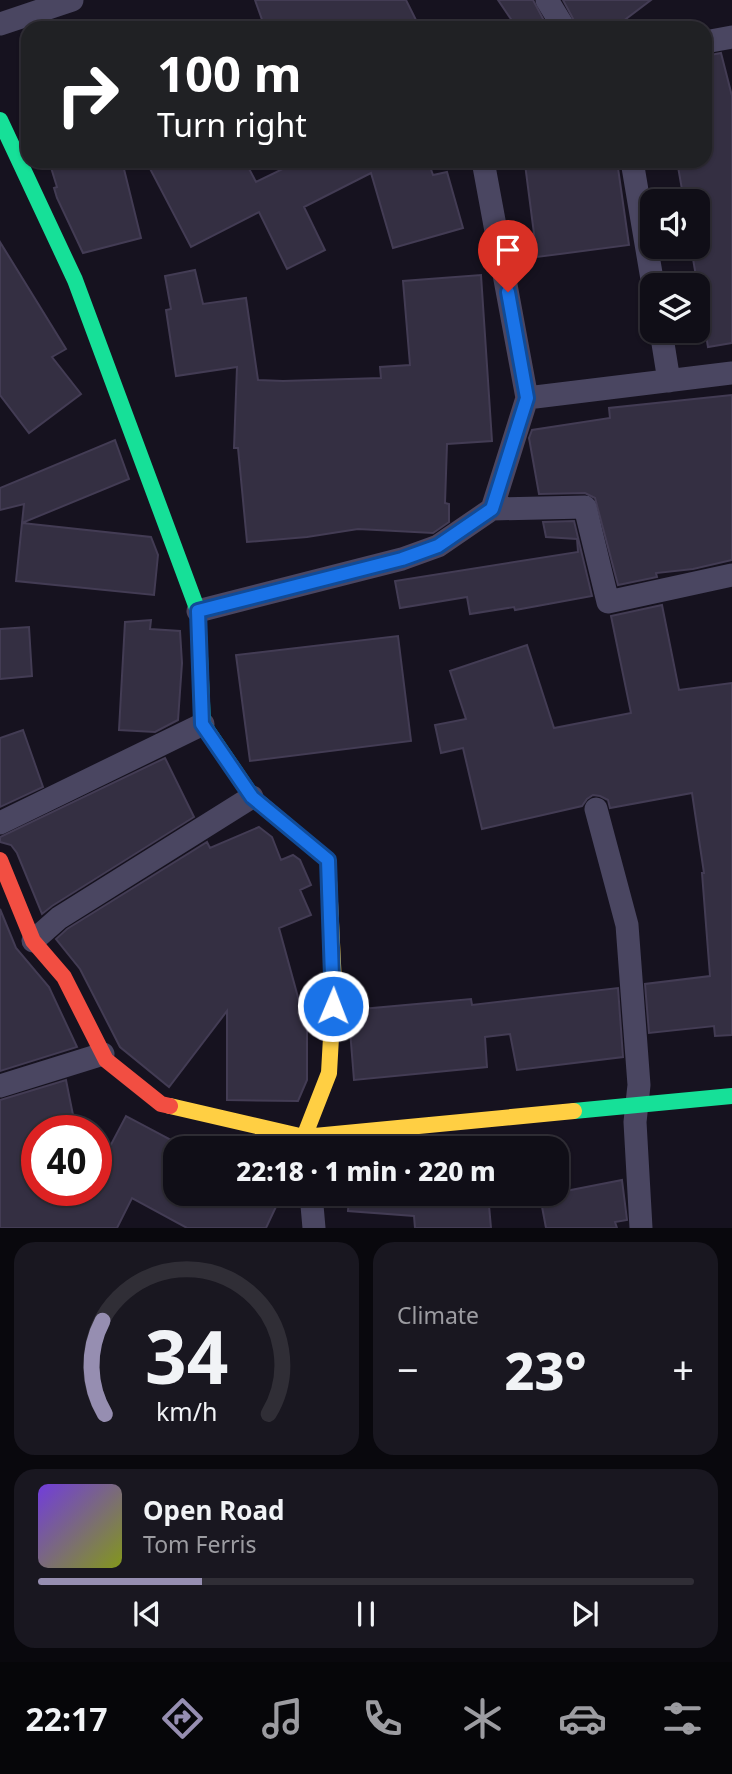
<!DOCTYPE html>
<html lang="en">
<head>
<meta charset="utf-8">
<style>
  body { margin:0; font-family:"Noto Sans",sans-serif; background:#191720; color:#f1f3f6; height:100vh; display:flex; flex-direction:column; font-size:26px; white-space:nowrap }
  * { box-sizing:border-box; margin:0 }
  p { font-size:23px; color:#9c9ca1 }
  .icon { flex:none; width:38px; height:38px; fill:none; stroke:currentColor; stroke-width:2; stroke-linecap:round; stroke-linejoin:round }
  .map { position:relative; height:1228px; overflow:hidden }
  .details { display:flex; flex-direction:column; gap:14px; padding:14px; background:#09080d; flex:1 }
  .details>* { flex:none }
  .hud { position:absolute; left:21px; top:21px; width:691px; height:147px; border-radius:21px; box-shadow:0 2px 5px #0004,0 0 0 2px #302e36; background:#202124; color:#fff; overflow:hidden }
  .tools { position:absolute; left:640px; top:189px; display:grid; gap:14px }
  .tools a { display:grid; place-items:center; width:70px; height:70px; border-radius:14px; background:#100e17; box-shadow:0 2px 5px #0004,0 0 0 2px #302e36; font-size:35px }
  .speed { position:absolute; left:21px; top:1115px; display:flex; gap:14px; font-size:35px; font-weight:700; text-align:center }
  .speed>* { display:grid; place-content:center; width:91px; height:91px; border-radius:50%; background:#100e17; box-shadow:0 2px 5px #0004,0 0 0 2px #302e36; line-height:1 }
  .speed .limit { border:10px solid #d22; background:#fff; color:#111 }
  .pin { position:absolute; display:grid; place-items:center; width:60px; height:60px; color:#fff; margin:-72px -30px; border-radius:50% 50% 50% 0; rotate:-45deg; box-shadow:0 0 7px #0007 }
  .pin .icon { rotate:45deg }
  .me { position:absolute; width:77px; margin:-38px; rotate:1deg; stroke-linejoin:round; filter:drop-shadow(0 0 5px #0008) }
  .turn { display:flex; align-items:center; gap:24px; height:147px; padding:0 21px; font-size:32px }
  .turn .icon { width:91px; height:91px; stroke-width:2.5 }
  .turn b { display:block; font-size:49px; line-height:60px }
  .big { font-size:52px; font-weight:800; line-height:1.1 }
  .details .card { flex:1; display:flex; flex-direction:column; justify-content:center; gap:10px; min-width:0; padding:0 24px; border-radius:21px; background:#191720 }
  .details .dial { align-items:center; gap:0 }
  .dial svg { height:182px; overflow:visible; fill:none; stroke:#302e36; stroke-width:7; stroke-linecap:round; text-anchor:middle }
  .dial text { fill:#f1f3f6; stroke:none }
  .song { display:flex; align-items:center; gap:21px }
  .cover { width:84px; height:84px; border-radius:10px; background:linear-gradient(135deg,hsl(260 70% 55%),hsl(70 70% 35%)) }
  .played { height:7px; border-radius:4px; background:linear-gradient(90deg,#968eb1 25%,#302e36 25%) }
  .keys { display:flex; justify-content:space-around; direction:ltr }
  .heat { display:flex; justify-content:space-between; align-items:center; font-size:38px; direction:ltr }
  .details .tiles { flex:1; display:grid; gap:14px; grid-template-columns:1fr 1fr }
  .card:last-child { grid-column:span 2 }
  .trip { position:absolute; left:163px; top:1136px; width:406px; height:70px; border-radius:21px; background:#100e17; box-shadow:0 2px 5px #0004,0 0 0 2px #302e36; font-weight:800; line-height:70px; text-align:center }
  .menu { display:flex; height:112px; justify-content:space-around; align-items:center; background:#060609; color:#9c9ca1 }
  .menu .icon { width:49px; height:49px }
  .menu .on { color:#968eb1 }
  .menu b { font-size:32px; color:#f1f3f6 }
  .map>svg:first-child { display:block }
</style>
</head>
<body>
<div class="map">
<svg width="732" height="1228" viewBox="0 0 732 1228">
  <rect width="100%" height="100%" fill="#16121f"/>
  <path fill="#342f42" stroke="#433c54" stroke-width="2" d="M255,0H406L416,20L398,28H265Z
    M498,0H533L548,28H517Z
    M563,0H651L614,28H578Z
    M721,53L732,96V343L708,347L691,247H698V201H684L677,161H705V56Z
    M49,161H122L141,238L83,253L57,198L54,188L57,187Z
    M146,161H245L256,182L299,161H428L433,175L447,172L463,228L393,248L371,173L304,207L325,250L287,269L259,212L191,247Z
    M547,161H617L629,245L537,257L525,164Z
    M0,242L66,349L52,357L81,394L29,433L0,395Z
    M195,270L203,304L246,298L258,380L283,381L381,378L380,367L410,365L403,281L481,275L492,441L447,444L445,503L449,504V522L433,533L358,529L307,537L247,542L238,448H234L237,367L176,376L166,310L171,309L165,276Z
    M732,395V560L693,569L656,573L657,577L618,585L595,498L585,493L539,494L529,438L532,430L610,418L609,408Z
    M115,440L129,479L22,523L24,504L0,510V488Z
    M574,521L592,596L515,610L514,607L470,614L467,597L400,608L395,581L578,552L577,539L546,537L543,522Z
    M22,523L151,537L158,555L154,595L16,581Z
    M662,605L679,690L732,683V1035L715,1036L714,1026L649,1033L645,984L710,976L702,873H704L692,793L610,808L608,800L600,796L593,795L587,799L582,806L482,829L463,748L441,753L435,725L466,719L450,671L527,645L554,728L631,713L611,616Z
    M151,620L150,629L180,631L182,663L178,720L155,732L119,730L125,622Z
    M29,627L32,676L0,679V629Z
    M398,636L411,741L250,761L236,655Z
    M23,730L43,787L0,807V738Z
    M165,758L194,817L52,906L42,914L17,853L11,845L0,842V837Z
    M259,827L272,837L281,860L293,855L300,860L311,885L300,890L311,915L279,928L307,1030V1080L298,1101L227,1100V1011L169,1087L120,1047L80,969L56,939L67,929L207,842L210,848Z
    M0,909L16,948L49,987L77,1047L0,1071Z
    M618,988L623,1057L517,1070L510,1034L485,1037L487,1067L354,1080L350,1030L351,1010L471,999L472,1005Z
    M66,1080L76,1130H37V1190H96V1173L126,1116L175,1142V1194H282L266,1228H187L132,1198L117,1228H0V1100Z
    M622,1180L627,1220L615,1222L617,1228H546L540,1196Z
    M349,1194H488L491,1228H415L414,1216L348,1211Z"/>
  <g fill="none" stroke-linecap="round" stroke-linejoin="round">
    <path stroke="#4a4661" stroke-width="23" d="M547,0L564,28
      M0,24L72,0
      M705,42L732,37
      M483,161L527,398L492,509
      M632,161L653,285
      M661,331L669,381
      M527,398L732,373
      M198,611L402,559L438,546L492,509L585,507L608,602L732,575
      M596,809L627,925L639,1085L635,1122L641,1228
      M0,823L203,724
      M33,941L59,918L252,797
      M0,1086L103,1054
      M311,1194L314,1228"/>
    <path stroke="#16e098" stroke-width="16" d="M0,120L75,280L198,611L203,724L252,796
      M574,1111L732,1096"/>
    <path stroke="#ffcf43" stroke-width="16" d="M252,796L328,860L334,984L329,1073L304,1137L306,1148
      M170,1106L304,1137L574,1111"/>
    <path stroke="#f24e42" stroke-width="16" d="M0,860L33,941L64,977L106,1060L161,1104L170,1106"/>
  </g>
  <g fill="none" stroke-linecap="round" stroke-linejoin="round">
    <g stroke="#114b97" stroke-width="18">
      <path id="route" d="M333,1006L328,860L252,797L202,724L198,611L402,559L438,546L492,509L527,398L508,292"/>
    </g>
    <use href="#route" stroke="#1a73e8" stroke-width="12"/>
  </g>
</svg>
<div class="tools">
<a><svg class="icon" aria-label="sound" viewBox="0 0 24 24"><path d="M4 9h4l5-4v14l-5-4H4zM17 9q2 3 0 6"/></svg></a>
<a><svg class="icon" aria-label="layers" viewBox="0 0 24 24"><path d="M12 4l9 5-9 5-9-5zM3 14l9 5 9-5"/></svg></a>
</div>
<div class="speed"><div class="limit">40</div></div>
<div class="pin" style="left:508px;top:292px;background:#d93025"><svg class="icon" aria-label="arrive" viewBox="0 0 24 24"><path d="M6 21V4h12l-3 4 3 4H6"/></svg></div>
<svg class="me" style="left:333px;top:1006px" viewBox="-20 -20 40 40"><circle r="17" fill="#1a73e8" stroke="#fff" stroke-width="3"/><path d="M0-11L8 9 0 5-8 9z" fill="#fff"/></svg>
<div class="trip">22:18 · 1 min · 220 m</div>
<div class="hud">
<div class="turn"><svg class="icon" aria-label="right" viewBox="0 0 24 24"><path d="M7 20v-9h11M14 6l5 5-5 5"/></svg><div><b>100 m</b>Turn right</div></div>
</div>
</div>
<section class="details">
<div class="tiles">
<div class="card dial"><svg viewBox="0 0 100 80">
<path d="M14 69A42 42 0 1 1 86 69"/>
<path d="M14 69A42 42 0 0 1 13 28" stroke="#968eb1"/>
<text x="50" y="56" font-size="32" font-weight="700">34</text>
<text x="50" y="72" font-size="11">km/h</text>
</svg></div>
<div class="card"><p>Climate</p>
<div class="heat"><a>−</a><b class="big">23°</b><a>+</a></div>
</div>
<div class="card">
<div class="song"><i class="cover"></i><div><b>Open Road</b><p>Tom Ferris</p></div></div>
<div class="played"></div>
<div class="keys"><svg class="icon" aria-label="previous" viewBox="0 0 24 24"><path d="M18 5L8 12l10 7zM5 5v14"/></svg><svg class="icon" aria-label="pause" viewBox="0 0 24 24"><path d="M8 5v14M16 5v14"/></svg><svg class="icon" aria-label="next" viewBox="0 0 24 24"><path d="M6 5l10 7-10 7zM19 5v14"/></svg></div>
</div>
</div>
</section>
<nav class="menu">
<b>22:17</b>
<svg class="icon on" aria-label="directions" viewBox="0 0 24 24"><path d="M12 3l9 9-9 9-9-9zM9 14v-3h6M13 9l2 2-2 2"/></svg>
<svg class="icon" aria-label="music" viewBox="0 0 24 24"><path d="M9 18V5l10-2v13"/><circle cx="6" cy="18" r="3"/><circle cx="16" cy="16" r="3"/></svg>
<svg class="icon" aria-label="phone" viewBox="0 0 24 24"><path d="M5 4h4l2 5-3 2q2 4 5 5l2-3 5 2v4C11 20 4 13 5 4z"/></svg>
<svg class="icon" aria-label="climate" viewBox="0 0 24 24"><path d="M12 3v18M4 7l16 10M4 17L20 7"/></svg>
<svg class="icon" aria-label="car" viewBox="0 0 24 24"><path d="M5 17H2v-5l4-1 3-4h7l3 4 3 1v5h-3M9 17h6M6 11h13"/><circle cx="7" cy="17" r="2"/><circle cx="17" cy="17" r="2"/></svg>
<svg class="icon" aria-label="filters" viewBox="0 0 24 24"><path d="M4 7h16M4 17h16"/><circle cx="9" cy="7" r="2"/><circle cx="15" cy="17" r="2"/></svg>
</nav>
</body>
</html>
